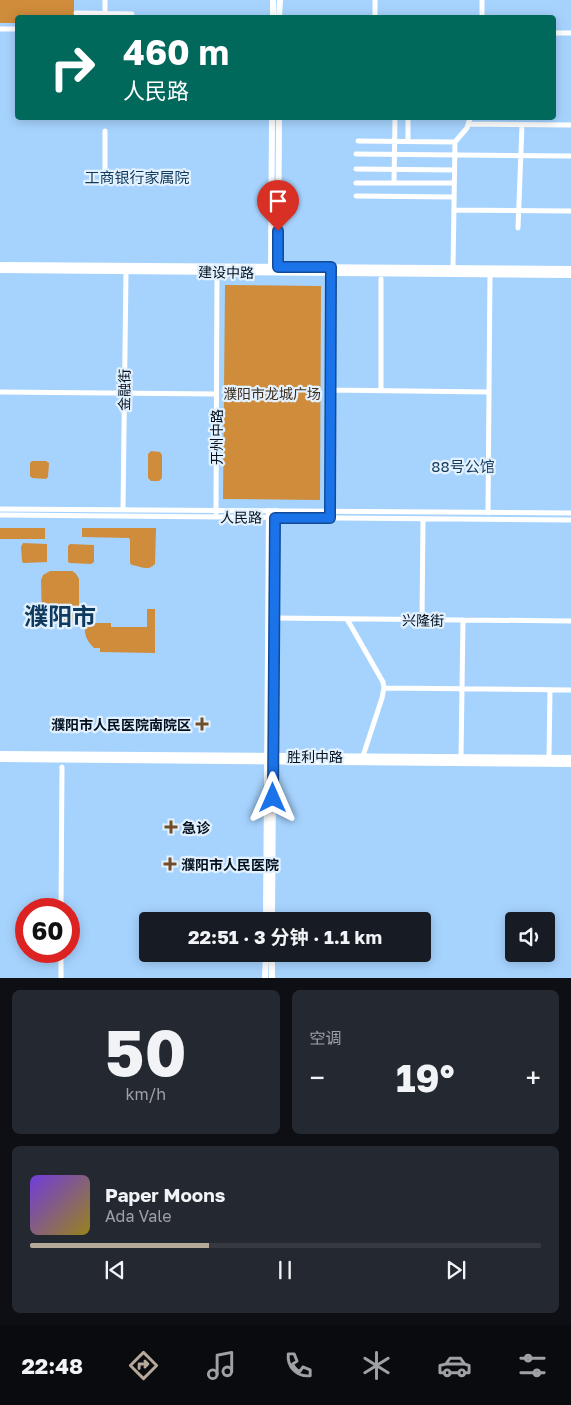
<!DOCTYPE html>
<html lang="zh">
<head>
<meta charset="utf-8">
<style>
  body { margin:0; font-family:"Golos Text","Noto Sans SC",sans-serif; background:#242831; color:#f1f3f6; height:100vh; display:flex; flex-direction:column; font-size:19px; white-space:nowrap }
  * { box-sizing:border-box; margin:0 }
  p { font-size:16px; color:#9ea1a6 }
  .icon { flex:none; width:28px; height:28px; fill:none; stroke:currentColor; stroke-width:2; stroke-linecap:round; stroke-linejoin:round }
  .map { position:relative; height:978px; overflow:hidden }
  .panel { display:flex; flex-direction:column; gap:12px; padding:12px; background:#0d0f14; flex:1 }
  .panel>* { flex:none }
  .guide { position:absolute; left:15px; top:15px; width:541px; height:105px; border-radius:5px; box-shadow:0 2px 12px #0003; background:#00695c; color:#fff; overflow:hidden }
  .fabs { position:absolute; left:505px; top:912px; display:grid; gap:10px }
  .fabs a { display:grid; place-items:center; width:50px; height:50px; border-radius:5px; background:#171b24; box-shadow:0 2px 12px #0003; font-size:25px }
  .speed { position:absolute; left:15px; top:898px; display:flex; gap:10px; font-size:25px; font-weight:700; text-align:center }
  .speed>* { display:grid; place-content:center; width:65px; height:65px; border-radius:50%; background:#171b24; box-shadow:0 2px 12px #0003; line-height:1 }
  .speed .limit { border:8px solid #d22; background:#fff; color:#111 }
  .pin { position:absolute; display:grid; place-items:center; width:42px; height:42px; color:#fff; margin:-51px -21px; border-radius:50% 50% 50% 0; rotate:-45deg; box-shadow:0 0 5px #0007 }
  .pin .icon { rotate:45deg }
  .me { position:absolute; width:55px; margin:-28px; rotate:0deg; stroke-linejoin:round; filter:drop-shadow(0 0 4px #0008) }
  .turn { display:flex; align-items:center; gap:18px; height:105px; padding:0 25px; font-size:22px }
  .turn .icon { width:65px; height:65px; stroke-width:2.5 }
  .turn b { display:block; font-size:35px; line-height:42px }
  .big { font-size:38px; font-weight:700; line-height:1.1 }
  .panel .tile { flex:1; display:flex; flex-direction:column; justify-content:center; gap:8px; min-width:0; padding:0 18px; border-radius:8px; background:#242831 }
  .panel .dial { align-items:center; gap:0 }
  .dial b { font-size:65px; line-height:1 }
  .song { display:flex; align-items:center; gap:15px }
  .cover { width:60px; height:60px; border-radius:8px; background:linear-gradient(135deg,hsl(260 70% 55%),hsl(50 70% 35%)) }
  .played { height:5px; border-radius:2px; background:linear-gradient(90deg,#b7a999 35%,#363941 35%) }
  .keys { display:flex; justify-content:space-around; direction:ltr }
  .heat { display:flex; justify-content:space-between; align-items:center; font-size:28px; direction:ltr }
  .panel .tiles { flex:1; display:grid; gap:12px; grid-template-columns:1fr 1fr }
  .tile:last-child { grid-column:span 2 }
  .trip { position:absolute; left:139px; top:912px; width:292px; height:50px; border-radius:5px; background:#171b24; box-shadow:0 2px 12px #0003; font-weight:700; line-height:50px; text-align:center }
  .tabs { display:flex; height:80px; justify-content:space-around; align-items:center; background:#090b0e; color:#9ea1a6 }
  .tabs .icon { width:35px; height:35px }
  .tabs .on { color:#b7a999 }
  .tabs b { font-size:22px; color:#f1f3f6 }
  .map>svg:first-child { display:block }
</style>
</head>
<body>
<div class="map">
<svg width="571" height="978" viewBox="0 0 571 978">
  <rect width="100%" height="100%" fill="#a6d3fe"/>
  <path fill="#cf8c3b" d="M0,0H74V17L18,18L17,23H0Z
    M225,285L321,286L320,500L223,499Z
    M151,451L160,452L162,455V478L159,481H151L148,478V454Z
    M32,461H46L49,463L48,477L46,479L32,478L30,476V463Z
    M0,528H45V539H0Z
    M82,528H156L155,564C147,572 141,566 132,565L130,563V540L129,538L82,537Z
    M23,543L47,544V562L23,563L22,561L21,547Z
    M70,544L94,545V562L91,564L70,563L68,562V546Z
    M50,571H72C76,573 77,575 79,579V617L77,621L43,622L42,621L41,580L43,575Z
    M147,609H155V653L100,652V648H94C86,640 84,635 85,623H111V627H147Z"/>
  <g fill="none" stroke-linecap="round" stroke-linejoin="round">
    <path stroke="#fff" stroke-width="5" d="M375,0V18
      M76,13L132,14
      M105,18V0
      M482,18V0
      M0,29H18
      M554,33H571
      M469,124L571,125
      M358,141L455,142
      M408,141V118
      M356,154L571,156
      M356,169L454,170
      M105,174V131
      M356,183H454
      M394,183L395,118
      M356,196L454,197
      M454,210L571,211
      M518,228L522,125
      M453,268L455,142L467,128L470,118
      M330,390L489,392
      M381,391V279
      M0,392L216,394
      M0,509L571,513
      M123,510L126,271
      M216,513L217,269
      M330,513L331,271
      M488,513L490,274
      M0,515L571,520
      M275,618L571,621
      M347,619L383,682L384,688L382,698L363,756
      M422,619L423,519
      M384,688L571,690
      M461,757L463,620
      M549,758L550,690
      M61,909L62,767
      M61,978V951"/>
    <path stroke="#fff" stroke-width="6" d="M273,18V0
      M279,18L280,0
      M0,265L571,269
      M0,270L571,275
      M271,271L272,118
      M278,271L279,118
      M0,754L571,758
      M0,759L571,764
      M266,921L269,511
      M272,921L275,511
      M265,978L266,954
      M272,978V954"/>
  </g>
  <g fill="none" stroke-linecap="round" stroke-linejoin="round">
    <g stroke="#114b97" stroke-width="12">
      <path id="route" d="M273,798L275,518H330V511L331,267H278V231"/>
    </g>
    <use href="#route" stroke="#1a73e8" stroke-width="9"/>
  </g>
  <g fill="#714e27" stroke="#e3f1fe" stroke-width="2">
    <path d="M199.5 716.5h5v5h5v5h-5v5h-5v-5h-5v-5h5z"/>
    <path d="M168.5 819.5h5v5h5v5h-5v5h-5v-5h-5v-5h5z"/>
    <path d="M167.5 856.5h5v5h5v5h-5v5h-5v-5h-5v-5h5z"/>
  </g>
  <g text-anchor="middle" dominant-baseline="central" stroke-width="4.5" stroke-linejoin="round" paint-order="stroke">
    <g font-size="14" fill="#010f1e" stroke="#e3f1fe">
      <text transform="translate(226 272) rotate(1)">建设中路</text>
      <text transform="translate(124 390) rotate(-89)">金融街</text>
      <text transform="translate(216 437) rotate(-90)">开州中路</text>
      <text transform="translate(241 517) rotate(1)">人民路</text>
      <text transform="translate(423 620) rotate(1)">兴隆街</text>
      <text x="315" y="756">胜利中路</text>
    </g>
    <g font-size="14" fill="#3e2d1b" stroke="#e3f1fe">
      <text x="272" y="393">濮阳市龙城广场</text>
    </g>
    <g font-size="14" font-weight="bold" fill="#010f1e" stroke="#e3f1fe" text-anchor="start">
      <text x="191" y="724" text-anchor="end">濮阳市人民医院南院区</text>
      <text x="182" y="827">急诊</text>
      <text x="181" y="864">濮阳市人民医院</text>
    </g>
    <g font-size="15" fill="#0f3a5d" stroke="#e3f1fe">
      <text x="137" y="177">工商银行家属院</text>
      <text x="463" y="466">88号公馆</text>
    </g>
    <g font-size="24" font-weight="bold" fill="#0f3a5d" stroke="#e3f1fe">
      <text x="60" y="615">濮阳市</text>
    </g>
  </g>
</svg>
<div class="fabs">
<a><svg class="icon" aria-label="sound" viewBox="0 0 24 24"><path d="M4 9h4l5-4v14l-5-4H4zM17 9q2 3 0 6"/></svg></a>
</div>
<div class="speed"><div class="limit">60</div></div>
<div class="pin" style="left:278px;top:231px;background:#d93025"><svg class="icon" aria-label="arrive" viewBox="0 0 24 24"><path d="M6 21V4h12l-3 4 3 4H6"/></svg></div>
<svg class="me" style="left:273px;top:798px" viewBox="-20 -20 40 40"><path d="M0-17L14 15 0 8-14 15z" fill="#1a73e8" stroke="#fff" stroke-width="4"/></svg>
<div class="trip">22:51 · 3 分钟 · 1.1 km</div>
<div class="guide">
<div class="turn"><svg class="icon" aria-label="right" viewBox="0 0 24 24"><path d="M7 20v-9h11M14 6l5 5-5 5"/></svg><div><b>460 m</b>人民路</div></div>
</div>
</div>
<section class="panel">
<div class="tiles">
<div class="tile dial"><b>50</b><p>km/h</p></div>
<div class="tile"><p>空调</p>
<div class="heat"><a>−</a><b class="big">19°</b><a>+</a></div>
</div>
<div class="tile">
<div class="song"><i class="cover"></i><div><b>Paper Moons</b><p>Ada Vale</p></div></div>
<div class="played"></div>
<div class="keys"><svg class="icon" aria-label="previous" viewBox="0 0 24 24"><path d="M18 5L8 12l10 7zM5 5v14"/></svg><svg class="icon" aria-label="pause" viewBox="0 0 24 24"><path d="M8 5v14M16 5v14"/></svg><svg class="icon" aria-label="next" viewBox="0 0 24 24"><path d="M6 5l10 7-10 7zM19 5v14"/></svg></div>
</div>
</div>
</section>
<nav class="tabs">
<b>22:48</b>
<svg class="icon on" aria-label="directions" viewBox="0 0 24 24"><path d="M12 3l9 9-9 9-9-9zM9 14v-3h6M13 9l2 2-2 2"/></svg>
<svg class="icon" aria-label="music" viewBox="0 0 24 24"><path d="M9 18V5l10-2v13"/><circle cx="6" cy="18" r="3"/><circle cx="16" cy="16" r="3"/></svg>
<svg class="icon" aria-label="phone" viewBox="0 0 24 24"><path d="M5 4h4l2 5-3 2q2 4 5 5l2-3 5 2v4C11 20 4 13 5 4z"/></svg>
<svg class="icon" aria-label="climate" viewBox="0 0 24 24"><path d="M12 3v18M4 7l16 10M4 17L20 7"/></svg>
<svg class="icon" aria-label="car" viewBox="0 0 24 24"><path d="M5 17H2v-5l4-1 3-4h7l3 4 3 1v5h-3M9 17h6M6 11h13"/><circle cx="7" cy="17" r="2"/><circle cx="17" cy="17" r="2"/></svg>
<svg class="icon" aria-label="filters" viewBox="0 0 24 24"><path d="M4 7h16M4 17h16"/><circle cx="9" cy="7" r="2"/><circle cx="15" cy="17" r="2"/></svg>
</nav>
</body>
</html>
